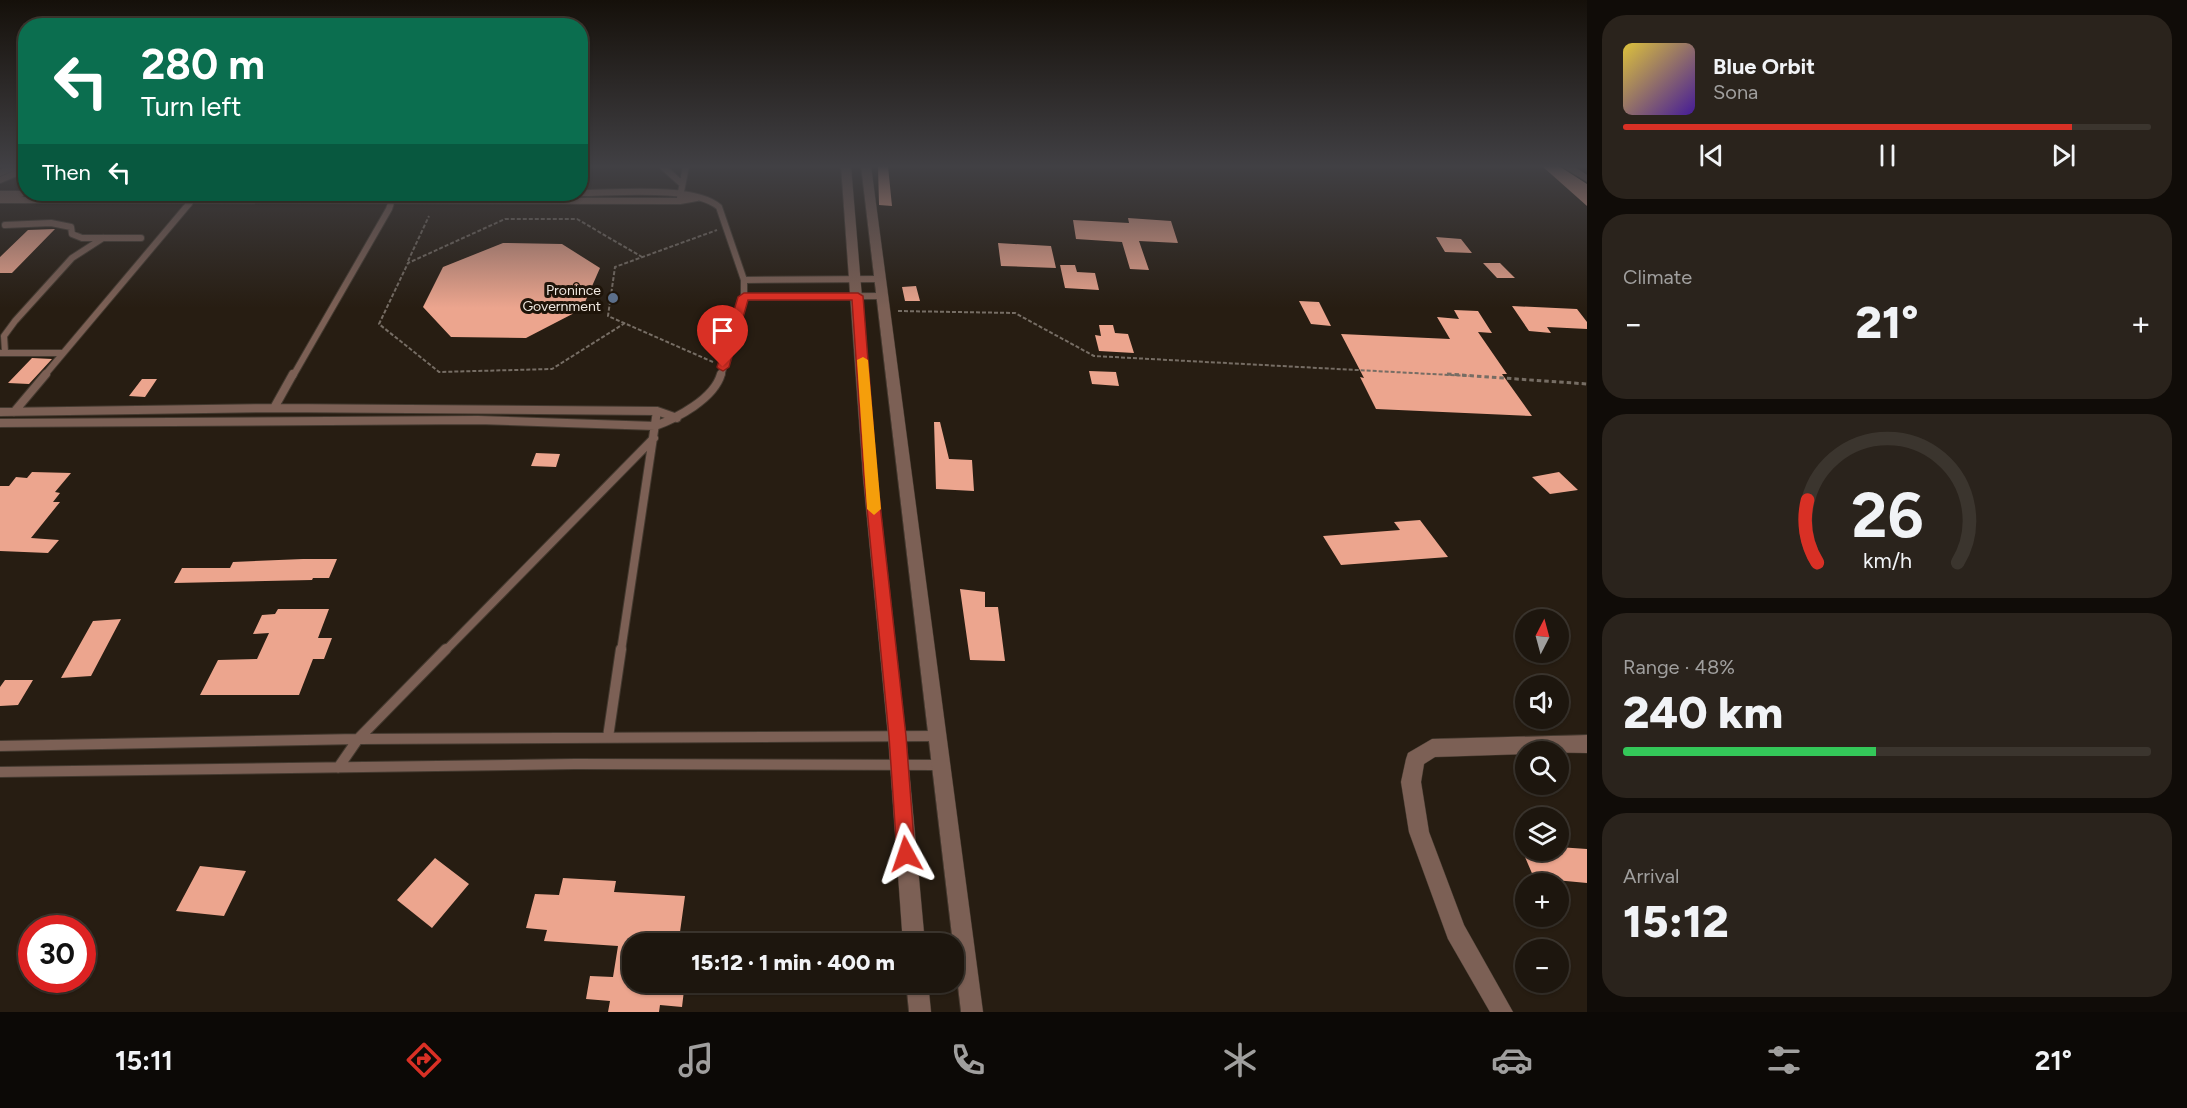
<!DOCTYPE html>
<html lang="en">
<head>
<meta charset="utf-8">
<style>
  body { margin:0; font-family:Figtree,sans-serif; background:#2a231c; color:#f1f3f6; height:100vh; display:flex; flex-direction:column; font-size:22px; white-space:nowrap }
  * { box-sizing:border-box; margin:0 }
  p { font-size:20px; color:#a09f9e }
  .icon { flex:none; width:33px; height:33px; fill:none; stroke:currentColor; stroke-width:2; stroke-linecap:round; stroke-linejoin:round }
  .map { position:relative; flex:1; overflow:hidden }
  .side { display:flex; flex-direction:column; gap:15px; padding:15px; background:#100c08; width:600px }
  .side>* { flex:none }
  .hud { position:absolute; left:18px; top:18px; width:570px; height:183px; border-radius:24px; box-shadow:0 2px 4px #0004,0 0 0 2px #3b352e; background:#0b6e4f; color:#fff; overflow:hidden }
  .needle { width:39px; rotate:6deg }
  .fabs { position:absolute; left:1515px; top:609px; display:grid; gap:12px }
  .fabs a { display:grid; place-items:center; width:54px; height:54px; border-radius:50%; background:#1d160e; box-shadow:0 2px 4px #0004,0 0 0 2px #3b352e; font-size:30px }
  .speed { position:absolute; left:18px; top:915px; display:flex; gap:12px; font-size:30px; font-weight:700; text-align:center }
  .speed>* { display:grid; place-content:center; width:78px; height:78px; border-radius:50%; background:#1d160e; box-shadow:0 2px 4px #0004,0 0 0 2px #3b352e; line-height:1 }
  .speed .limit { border:9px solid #d22; background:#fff; color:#111 }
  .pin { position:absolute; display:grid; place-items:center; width:51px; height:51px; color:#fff; margin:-62px -26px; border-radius:50% 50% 50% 0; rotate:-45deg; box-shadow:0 0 6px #0007 }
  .pin .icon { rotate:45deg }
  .me { position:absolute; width:66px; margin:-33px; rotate:355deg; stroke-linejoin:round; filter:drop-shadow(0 0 4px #0008) }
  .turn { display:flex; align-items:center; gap:21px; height:126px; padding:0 24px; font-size:27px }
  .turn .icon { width:78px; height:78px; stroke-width:2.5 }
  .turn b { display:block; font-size:42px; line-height:51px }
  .then { display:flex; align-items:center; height:57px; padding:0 24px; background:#0003; gap:12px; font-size:22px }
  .big { font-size:45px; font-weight:800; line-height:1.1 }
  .side .widget { flex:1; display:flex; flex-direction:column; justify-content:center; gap:9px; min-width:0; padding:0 21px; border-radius:24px; background:#2a231c }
  .side .dial { align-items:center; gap:0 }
  .dial svg { height:156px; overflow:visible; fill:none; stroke:#3b352e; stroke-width:7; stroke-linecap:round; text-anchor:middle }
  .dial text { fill:#f1f3f6; stroke:none }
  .song { display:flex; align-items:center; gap:18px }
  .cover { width:72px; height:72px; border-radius:9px; background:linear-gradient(135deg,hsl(50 70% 55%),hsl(260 70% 35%)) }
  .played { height:6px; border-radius:3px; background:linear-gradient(90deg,#d93025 85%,#3b352e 85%) }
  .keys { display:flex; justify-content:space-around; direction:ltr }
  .heat { display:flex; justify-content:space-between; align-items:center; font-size:33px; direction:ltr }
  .charge { height:9px; border-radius:4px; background:linear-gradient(90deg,#34c759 48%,#3b352e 0) }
  .trip { position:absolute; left:622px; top:933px; width:342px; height:60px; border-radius:24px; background:#1d160e; box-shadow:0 2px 4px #0004,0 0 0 2px #3b352e; font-weight:800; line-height:60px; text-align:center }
  .tab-bar { display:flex; height:96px; justify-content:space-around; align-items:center; background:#0c0906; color:#a09f9e }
  .tab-bar .icon { width:42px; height:42px }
  .tab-bar .selected { color:#d93025 }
  .tab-bar b { font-size:27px; color:#f1f3f6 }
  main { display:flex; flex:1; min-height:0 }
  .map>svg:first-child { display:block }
</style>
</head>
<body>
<main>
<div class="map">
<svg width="1587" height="1012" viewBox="0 0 1587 1012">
  <rect width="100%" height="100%" fill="#271d12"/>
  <path fill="#eca58e" d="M878,166H888L892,206L879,205Z
    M1542,166H1559L1587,184V206Z
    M1128,218L1171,221L1178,243L1139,241L1149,270L1130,269L1122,242L1076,239L1073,220L1129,223Z
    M55,229L12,273H0V257L28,230Z
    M1436,237L1461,239L1472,253L1445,252Z
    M503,243L562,244L600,268L582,309L526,338L451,337L423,307L443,267Z
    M998,243L1051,246L1056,268L1001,266Z
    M1483,263H1500L1515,278H1497Z
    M1060,265H1075L1077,272L1095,273L1099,290L1065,288Z
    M916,286L920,301H905L902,287Z
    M1299,301L1319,302L1331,326L1311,324Z
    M1512,306L1577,309L1587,322V329L1547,327L1551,333L1529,331Z
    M1454,310L1478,311L1492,333L1478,332L1507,374H1502L1532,416L1376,409L1360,377L1364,378L1341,334L1450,339L1437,317L1459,319Z
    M1099,325H1113L1115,333L1128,334L1134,353L1099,351L1095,335L1101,336Z
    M32,358L52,359L29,384L8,383Z
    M1089,371L1116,372L1119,386L1092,384Z
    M142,379H157L145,397L129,396Z
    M934,422H940L949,459L972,460L974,491L936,489Z
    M536,453L560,454L556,467L531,466Z
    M32,472L71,473L55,492L60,493L53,502H60L31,538L59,540L48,553L0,551V486H9L16,477L27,478Z
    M1559,472L1578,490L1550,494L1532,477Z
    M1420,520L1448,557L1341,565L1323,536L1400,530L1394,522Z
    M303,559H337L329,578H313L312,580L174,583L182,568H230L233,562Z
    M960,589L985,592V607H998L1005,661L970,660Z
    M278,609H329L318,638H332L324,659H313L299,695H200L218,660L257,659L269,633L253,634L262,615L275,614Z
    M121,619L91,676L61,678L93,621Z
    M5,680H33L18,705L0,706V687Z
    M1558,847L1587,849V883L1534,878L1522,850H1558Z
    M435,858L469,884L432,928L397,900Z
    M200,866L246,871L224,916L176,911Z
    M563,878L616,881L614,892L685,896L680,932L670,931L668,944H633V982H685L682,1007L660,1005L659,1012H608L610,1001L586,999L590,976L613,977L618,946L544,941L547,930L526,928L535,894L559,895Z"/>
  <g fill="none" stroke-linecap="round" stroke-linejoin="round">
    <g stroke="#43392f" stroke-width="8">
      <path id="service-far2" d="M662,166L682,184
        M0,173L17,166
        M0,180L26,169
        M580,193C614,193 694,185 719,207L744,280V297L721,376
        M0,194H21
        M680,197L686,166
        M0,200L680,201L697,198
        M5,225L51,223L71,227L72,234L82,238H141
        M744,280L880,279
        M744,297L882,296
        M5,352L4,336L15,321L72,258L103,238
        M1,353H63
        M44,376L193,199
        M293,376L389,209L392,200"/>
    </g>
    <g stroke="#43392f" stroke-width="10">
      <path id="service-far1" d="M274,408L293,374
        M0,412L274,408L657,411L677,418
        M14,412L46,374
        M0,423L478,420L655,426C677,418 714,399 721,374
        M445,651L654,438
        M621,651L657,411"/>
    </g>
    <g stroke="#43392f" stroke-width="12">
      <path id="service" d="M608,737L621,649
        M0,746L358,739L937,736
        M338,768L358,739L446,649
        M0,772L575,764L940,765"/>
    </g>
    <g stroke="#43392f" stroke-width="1">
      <path id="minor" d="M841,166H851L877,477L906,736L925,944H903L888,736L863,477Z
        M861,166H871L983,1012H961Z
        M1561,166H1573L1587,175V182Z
        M1587,735V753L1526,752V754L1435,757L1424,764L1421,782L1429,832L1464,925L1513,1012H1490L1448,939L1409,832L1401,782L1406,759L1408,753L1432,739Z
        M906,982H928L931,1012H909Z"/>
    </g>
    <path stroke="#766d64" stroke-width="2" stroke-dasharray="4 2" stroke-linecap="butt" d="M408,261L429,216
      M898,311L1015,313L1094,356L1469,376
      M625,323L552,369L439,372L379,324L408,263L505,219H577L642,257
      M713,362L608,316L615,267L717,230"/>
    <path stroke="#766d64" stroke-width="3" stroke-dasharray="4.5 3" stroke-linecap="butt" d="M1447,374L1587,384"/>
    <use href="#service-far2" stroke="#7c6055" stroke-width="6"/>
    <use href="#service-far1" stroke="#7c6055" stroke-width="8"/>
    <use href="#service" stroke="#7c6055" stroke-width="10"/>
    <use href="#minor" fill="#7c6055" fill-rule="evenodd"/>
  </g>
  <linearGradient id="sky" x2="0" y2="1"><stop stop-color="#15100a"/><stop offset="0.54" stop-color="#414044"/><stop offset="1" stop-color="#414044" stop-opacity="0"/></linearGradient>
  <rect width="1587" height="308" fill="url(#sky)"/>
  <path fill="#d93025" stroke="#8d1f18" stroke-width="1.5" d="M744,293H858L863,296L877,477L906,736L915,854L913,861L906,863L900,861L897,854L889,736L864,477L852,300H748L729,367L723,371L719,369L717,367L738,297Z"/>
  <path fill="#f59e0b" d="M863,357L868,360L881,509L874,515L867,509L857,360Z"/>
  <circle fill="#5c6f8a" stroke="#1e1409" stroke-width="2" cx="613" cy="298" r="6"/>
  <g text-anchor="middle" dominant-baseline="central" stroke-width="6" stroke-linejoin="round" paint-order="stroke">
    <g font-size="14" fill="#f0e8e1" stroke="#1e1409" text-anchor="end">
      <text x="601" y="290">Pronince<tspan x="601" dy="16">Government</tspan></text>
    </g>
  </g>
</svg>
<div class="fabs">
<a><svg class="needle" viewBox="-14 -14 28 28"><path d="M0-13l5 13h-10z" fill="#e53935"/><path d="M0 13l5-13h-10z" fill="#a09f9e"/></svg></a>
<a><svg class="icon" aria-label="sound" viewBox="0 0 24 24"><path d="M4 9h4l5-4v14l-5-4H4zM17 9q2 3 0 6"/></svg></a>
<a><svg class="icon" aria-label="search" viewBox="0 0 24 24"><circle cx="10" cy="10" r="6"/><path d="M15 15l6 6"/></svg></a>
<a><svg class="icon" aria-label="layers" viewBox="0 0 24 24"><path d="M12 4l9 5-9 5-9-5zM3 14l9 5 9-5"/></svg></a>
<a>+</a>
<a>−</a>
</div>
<div class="speed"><div class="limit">30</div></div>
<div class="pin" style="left:723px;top:367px;background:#d93025"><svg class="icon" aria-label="arrive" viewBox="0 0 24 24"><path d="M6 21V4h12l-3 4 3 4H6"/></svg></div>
<svg class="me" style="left:906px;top:854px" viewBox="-20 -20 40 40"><path d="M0-17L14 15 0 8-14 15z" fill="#d93025" stroke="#fff" stroke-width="4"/></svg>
<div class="trip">15:12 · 1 min · 400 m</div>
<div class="hud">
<div class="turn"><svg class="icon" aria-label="left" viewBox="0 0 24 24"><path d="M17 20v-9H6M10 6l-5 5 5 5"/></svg><div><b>280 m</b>Turn left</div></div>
<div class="then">Then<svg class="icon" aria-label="left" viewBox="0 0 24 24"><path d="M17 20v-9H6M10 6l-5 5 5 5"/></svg></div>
</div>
</div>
<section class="side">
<div class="widget">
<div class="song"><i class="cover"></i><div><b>Blue Orbit</b><p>Sona</p></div></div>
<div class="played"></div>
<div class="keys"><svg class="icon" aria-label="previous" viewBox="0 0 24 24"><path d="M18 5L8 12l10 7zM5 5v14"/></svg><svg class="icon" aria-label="pause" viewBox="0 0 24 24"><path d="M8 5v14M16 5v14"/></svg><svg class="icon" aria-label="next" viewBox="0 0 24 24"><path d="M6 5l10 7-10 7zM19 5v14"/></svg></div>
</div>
<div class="widget"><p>Climate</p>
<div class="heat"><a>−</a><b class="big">21°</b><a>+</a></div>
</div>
<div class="widget dial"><svg viewBox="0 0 100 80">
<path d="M14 69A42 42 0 1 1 86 69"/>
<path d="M14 69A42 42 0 0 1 9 37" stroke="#d93025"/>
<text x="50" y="56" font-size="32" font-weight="700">26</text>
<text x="50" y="72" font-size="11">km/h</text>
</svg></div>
<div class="widget"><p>Range · 48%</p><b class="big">240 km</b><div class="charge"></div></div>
<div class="widget"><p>Arrival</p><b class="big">15:12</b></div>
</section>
</main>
<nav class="tab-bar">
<b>15:11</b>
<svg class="icon selected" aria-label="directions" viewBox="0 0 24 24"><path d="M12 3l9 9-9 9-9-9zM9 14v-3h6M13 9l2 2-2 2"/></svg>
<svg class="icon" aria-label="music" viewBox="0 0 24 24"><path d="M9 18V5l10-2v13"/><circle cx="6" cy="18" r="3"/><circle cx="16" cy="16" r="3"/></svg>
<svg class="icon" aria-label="phone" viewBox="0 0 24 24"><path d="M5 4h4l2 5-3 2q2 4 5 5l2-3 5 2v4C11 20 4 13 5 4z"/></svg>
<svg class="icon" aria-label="climate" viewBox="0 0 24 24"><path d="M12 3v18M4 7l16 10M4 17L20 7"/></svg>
<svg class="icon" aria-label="car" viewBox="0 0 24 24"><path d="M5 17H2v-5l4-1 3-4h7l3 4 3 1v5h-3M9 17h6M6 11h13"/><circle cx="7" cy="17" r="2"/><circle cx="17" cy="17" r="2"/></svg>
<svg class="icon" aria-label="filters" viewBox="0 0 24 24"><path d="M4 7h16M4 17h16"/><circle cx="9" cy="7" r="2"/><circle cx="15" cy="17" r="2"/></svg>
<b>21°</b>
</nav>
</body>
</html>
